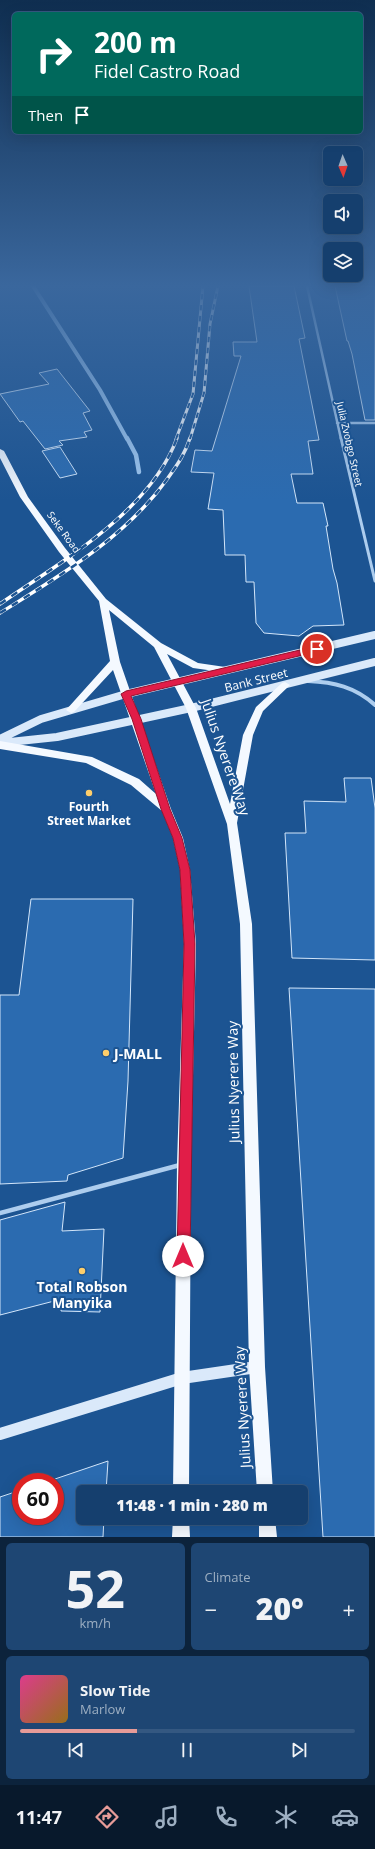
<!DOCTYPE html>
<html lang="en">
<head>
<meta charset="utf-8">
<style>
  body { margin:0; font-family:"Open Sans",sans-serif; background:#1e4673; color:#f1f3f6; height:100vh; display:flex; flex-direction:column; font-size:15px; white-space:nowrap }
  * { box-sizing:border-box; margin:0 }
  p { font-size:13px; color:#9dafc2 }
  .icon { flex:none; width:22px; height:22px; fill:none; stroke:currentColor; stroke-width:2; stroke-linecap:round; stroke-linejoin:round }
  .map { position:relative; height:1537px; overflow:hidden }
  .details { display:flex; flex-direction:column; gap:6px; padding:6px; background:#0c233c; flex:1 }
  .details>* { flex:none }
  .hud { position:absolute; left:12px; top:12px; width:351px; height:122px; border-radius:6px; box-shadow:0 4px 16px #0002,0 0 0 1px #345881; background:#00695c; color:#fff; overflow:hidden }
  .needle { width:26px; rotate:178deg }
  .controls { position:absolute; left:323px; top:146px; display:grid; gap:8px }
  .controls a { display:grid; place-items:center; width:40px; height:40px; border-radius:6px; background:#153f6e; box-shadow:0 4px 16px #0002,0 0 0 1px #345881; font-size:20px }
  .speed { position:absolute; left:12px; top:1473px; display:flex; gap:8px; font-size:20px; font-weight:700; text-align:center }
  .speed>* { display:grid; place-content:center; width:52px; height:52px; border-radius:50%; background:#153f6e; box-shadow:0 4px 16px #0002,0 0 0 1px #345881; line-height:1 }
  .speed .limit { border:6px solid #d22; background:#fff; color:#111 }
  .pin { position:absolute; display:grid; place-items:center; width:34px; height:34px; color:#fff; margin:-17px; border:2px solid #fff; border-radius:50%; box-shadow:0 1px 4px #0007 }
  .me { position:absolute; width:44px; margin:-22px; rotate:0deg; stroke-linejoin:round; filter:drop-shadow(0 0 3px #0008) }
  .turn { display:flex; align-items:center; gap:14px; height:84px; padding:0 16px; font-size:18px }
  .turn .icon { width:52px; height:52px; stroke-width:2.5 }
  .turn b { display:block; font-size:28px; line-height:34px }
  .then { display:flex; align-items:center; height:38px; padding:0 16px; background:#0003; gap:8px; font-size:15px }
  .big { font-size:30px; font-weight:800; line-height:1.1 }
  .details .tile { flex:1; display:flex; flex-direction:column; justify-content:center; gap:6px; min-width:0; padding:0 14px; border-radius:6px; background:#1e4673 }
  .details .dial { align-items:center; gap:0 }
  .dial b { font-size:52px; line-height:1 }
  .song { display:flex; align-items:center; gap:12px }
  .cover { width:48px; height:48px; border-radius:6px; background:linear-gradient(135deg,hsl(330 70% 55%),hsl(40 70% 35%)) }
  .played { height:4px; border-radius:2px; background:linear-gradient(90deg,#e69b98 35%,#345881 35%) }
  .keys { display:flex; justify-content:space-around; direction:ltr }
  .heat { display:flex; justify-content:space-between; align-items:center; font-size:22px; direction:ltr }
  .details .tiles { flex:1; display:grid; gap:6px; grid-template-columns:1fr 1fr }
  .tile:last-child { grid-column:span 2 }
  .trip { position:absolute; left:76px; top:1485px; width:232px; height:40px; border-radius:6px; background:#153f6e; box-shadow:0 4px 16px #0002,0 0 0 1px #345881; font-weight:800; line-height:40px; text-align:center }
  .tab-bar { display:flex; height:64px; justify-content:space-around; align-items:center; background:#08192c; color:#9dafc2 }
  .tab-bar .icon { width:28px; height:28px }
  .tab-bar .on { color:#e69b98 }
  .tab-bar b { font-size:18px; color:#f1f3f6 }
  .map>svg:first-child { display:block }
</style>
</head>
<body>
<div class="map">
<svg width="375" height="1537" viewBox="0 0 375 1537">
  <rect width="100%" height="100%" fill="#1c5492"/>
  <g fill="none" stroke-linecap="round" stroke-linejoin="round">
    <path stroke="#a0c8f0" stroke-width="4" d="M33,286L100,390L127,439"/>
    <path stroke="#a0c8f0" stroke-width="4.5" d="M127,438L136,455L139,472"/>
  </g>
  <path fill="#2b6bb0" stroke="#d3e6fa" d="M249,286H294L305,338L299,339L319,440L308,441L313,474H291L297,503H323L328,526H326L333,569L337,583L344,625L313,626L299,636L264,633L256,623L254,582H246L245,555H225L223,510L208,509L214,473L191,472L195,450L212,451L241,356H234L233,342H257Z
    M335,286H375V420H365L352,354L348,341H347Z
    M57,369L90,411L83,413L92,430L84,432L87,437L59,441L63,445L45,449L23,421L20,422L0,394L49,384L39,373Z
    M60,447L77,474L60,478L42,451Z
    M344,778H371L375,808V960L292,958L285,833H306L304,801L346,802Z
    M31,899H133L128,1081L123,1158L68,1175L67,1181L0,1184V995H19Z
    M289,988L375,989V1537H323Z
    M65,1202L62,1231L104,1229L100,1312L61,1311L62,1299L0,1315V1220Z
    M108,1461L106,1492H83V1518H104L103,1537H0V1497L21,1490V1516H55V1479Z"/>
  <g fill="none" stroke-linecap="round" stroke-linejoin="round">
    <path stroke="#adcdee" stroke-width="3.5" d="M177,1166L180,1165"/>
    <path stroke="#adcdee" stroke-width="4.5" d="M0,1213L180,1165"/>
    <path stroke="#adcdee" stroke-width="2.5" d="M307,286L341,439
      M337,423H375"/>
    <path stroke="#adcdee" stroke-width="3" d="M341,438L375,581"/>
    <path stroke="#adcdee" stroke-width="4" d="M308,681C334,682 355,687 375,705"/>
    <path stroke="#dae9fa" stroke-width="8" d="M0,739L41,719L126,694L375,635
      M0,743L57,737L191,708L375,662"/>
    <path stroke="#dae9fa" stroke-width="12" d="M0,1434L182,1378L257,1367"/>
    <path fill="#f4f9ff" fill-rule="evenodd" d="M0,449L4,451L28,497L65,548L106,599L161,643L198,663L232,668L234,670L232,672L229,673L193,668L167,654L196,708L230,804L243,735L256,707L282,683L285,682L290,685L263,711L253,735L237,823L252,924L265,1367L273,1492H257L249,1367L240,924L227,824L186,708L154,647L109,610L120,662L171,809L183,838L190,870L196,944L191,1164L189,1492H173L177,1164L184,944L180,870L173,838L162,811L131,785L86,763L0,749V741L92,757L139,779L156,794L113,670L74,712L71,713L66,710L110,661L99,601L59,552L20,497L0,458Z
      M173,1518H189L190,1537H172Z
      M259,1518H275L277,1537H259Z"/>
    <g stroke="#fff" stroke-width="3">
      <path id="rail-far1" d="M176,439L193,394L203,286
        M190,439L204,393L210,324L218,286"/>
    </g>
    <g stroke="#fff" stroke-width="3.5">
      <path id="rail" d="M0,604C62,561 150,512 177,438
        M0,613C61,575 125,538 168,478C177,465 185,454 190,438"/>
    </g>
    <use href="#rail-far1" stroke="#1c5492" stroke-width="2" stroke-dasharray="5.5" stroke-linecap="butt"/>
    <use href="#rail" stroke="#1c5492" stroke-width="2.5" stroke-dasharray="7" stroke-linecap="butt"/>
  </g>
  <linearGradient id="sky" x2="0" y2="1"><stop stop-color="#0f2e50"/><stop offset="0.57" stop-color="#3a679d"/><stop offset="1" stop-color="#3a679d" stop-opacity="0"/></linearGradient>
  <rect width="375" height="501" fill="url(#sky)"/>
  <path fill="#e11d48" stroke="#92132f" d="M317,646L321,649L320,651L131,696L141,719L170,809L182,838L190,870L195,944L190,1256L188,1261L183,1263L178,1261L177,1256L184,944L180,870L173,838L161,809L132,719L121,694L126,691Z"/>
  <g fill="#fece6b" stroke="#1c5492" stroke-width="1.5">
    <circle cx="89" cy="793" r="4"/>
    <circle cx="106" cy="1053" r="4"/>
    <circle cx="82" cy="1271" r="4"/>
  </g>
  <g text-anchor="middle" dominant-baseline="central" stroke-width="4" stroke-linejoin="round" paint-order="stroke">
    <g font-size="10" fill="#fff" stroke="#1c5492">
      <text transform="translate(350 444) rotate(77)">Julia Zvobgo Street</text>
      <text transform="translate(64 532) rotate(54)">Seke Road</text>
    </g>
    <g font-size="12" fill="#fff" stroke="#1c5492">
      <text transform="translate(256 680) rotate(-14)">Bank Street</text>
    </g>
    <g font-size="12" font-weight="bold" fill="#fff" stroke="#1c5492">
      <text x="89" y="806">Fourth<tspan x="89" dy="14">Street Market</tspan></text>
    </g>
    <g font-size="14" fill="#fff" stroke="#1c5492">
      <text transform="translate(226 757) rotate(71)">Julius Nyerere Way</text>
      <text transform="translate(233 1082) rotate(-91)">Julius Nyerere Way</text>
      <text transform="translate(242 1407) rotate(-93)">Julius Nyerere Way</text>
    </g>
    <g font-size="14" font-weight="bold" fill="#fff" stroke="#1c5492" text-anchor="start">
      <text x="114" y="1053">J-MALL</text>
      <text x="82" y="1286" text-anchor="middle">Total Robson<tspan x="82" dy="16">Manyika</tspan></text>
    </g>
  </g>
</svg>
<div class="controls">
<a><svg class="needle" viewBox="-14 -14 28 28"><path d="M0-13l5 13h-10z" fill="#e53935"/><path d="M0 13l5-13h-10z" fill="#9dafc2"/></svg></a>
<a><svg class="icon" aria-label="sound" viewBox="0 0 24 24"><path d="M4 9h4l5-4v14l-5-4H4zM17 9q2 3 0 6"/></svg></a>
<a><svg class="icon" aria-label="layers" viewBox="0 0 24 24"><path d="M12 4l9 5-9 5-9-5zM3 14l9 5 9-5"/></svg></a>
</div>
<div class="speed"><div class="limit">60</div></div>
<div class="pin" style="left:317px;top:649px;background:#d93025"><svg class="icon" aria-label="arrive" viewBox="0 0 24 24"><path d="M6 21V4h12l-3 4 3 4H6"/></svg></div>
<svg class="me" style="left:183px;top:1256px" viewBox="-20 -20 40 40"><circle r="19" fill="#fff"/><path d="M0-13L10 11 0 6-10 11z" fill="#e11d48"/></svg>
<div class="trip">11:48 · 1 min · 280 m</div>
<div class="hud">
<div class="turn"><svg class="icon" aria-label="right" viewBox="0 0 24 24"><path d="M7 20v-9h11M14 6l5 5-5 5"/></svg><div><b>200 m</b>Fidel Castro Road</div></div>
<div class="then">Then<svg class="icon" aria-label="arrive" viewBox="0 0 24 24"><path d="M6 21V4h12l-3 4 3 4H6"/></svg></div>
</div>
</div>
<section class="details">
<div class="tiles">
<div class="tile dial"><b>52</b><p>km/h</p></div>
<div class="tile"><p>Climate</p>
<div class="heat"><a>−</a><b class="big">20°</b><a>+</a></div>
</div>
<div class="tile">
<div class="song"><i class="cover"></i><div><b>Slow Tide</b><p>Marlow</p></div></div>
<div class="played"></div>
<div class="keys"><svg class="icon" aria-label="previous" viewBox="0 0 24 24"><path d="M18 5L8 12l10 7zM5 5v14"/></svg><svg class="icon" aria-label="pause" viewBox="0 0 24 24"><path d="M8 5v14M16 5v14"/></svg><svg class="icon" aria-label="next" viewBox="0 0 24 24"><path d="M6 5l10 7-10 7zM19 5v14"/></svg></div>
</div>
</div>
</section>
<nav class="tab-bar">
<b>11:47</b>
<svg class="icon on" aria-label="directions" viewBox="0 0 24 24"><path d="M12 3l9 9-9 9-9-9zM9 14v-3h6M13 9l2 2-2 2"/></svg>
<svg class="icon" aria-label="music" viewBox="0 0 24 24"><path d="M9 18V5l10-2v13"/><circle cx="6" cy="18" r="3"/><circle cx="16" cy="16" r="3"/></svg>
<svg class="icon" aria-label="phone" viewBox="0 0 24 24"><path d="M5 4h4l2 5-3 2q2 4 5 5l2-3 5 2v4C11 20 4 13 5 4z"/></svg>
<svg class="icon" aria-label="climate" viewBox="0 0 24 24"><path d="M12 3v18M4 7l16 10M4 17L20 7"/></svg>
<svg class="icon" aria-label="car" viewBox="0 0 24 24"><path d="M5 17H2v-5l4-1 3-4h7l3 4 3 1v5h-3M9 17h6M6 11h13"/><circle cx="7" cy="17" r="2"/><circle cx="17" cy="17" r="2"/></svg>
</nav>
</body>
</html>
